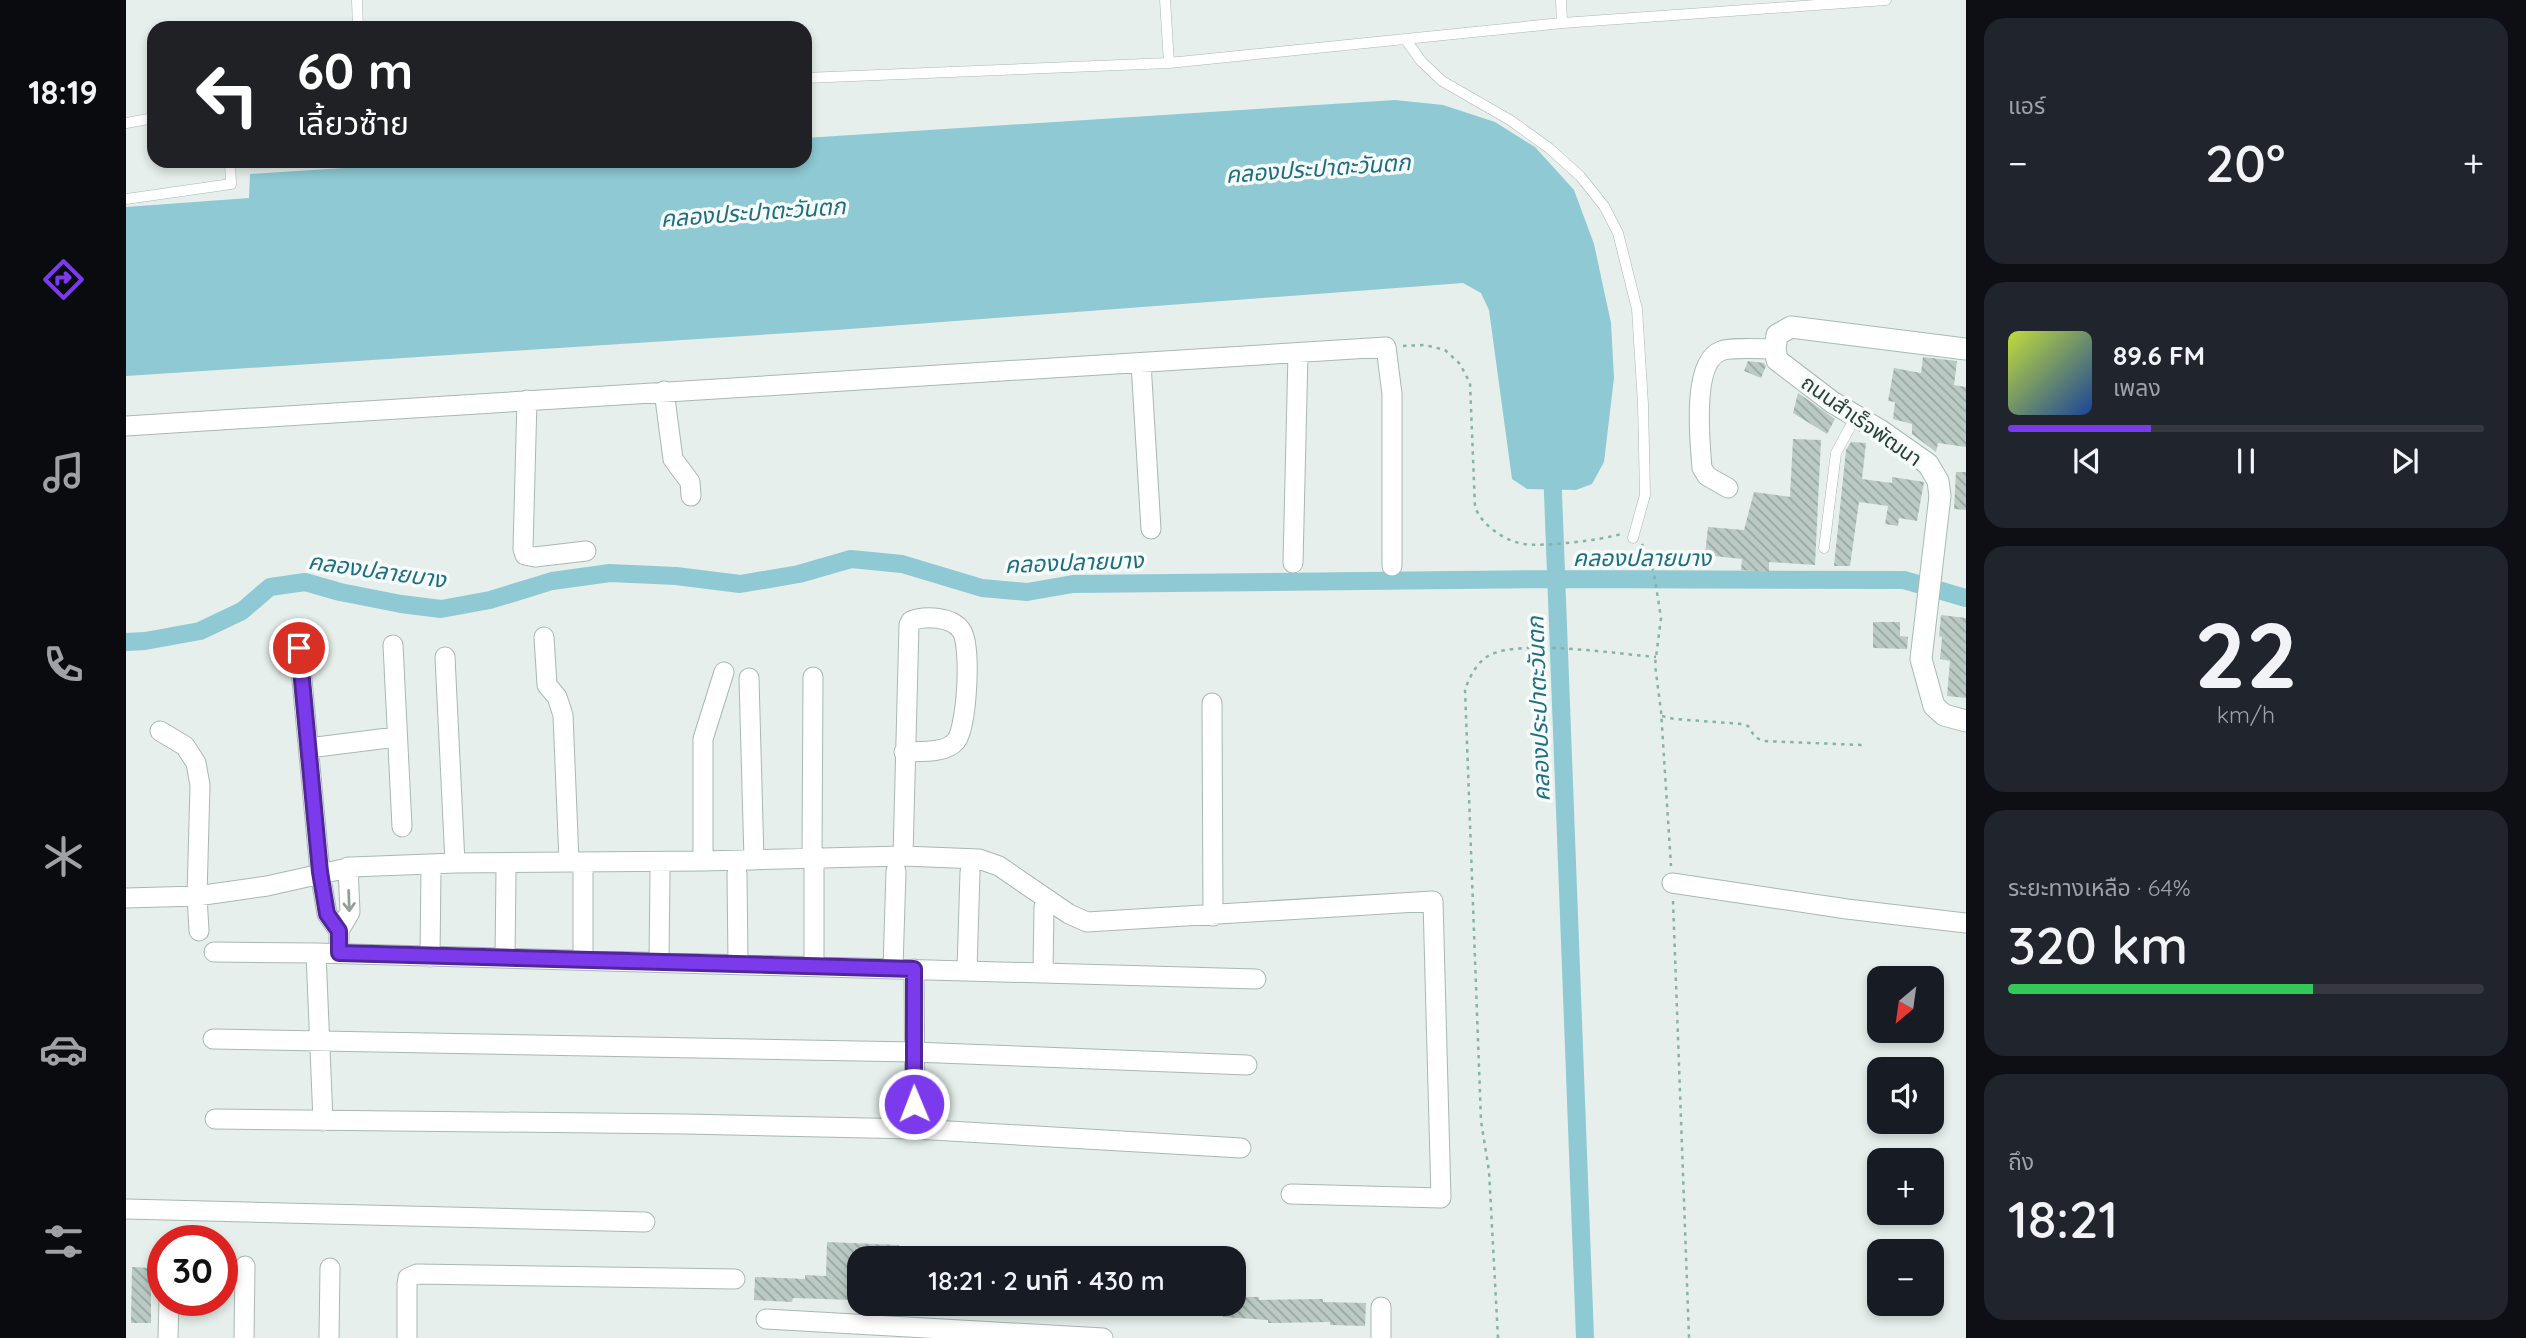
<!DOCTYPE html>
<html lang="th">
<head>
<meta charset="utf-8">
<style>
  body { margin:0; font-family:Quicksand,"Noto Sans Thai",sans-serif; background:#20242c; color:#f1f3f6; height:100vh; display:flex; flex-direction:column; font-size:26px; white-space:nowrap }
  * { box-sizing:border-box; margin:0 }
  p { font-size:23px; color:#9ea1a6 }
  .icon { flex:none; width:38px; height:38px; fill:none; stroke:currentColor; stroke-width:2; stroke-linecap:round; stroke-linejoin:round }
  .map { position:relative; flex:1; overflow:hidden }
  .details { display:flex; flex-direction:column; gap:18px; padding:18px; background:#0d0f14; width:560px }
  .details>* { flex:none }
  .top-card { position:absolute; left:21px; top:21px; width:665px; height:147px; border-radius:21px; box-shadow:0 4px 10px #0003; background:#202124; color:#fff; overflow:hidden }
  .needle { width:46px; rotate:209deg }
  .buttons { position:absolute; left:1741px; top:966px; display:grid; gap:14px }
  .buttons a { display:grid; place-items:center; width:77px; height:77px; border-radius:14px; background:#171b24; box-shadow:0 4px 10px #0003; font-size:35px }
  .speed { position:absolute; left:21px; top:1225px; display:flex; gap:14px; font-size:35px; font-weight:700; text-align:center }
  .speed>* { display:grid; place-content:center; width:91px; height:91px; border-radius:50%; background:#171b24; box-shadow:0 4px 10px #0003; line-height:1 }
  .speed .limit { border:10px solid #d22; background:#fff; color:#111 }
  .pin { position:absolute; display:grid; place-items:center; width:60px; height:60px; color:#fff; margin:-30px; border:4px solid #fff; border-radius:50%; box-shadow:0 2px 7px #0007 }
  .me { position:absolute; width:77px; margin:-38px; rotate:359deg; stroke-linejoin:round; filter:drop-shadow(0 0 5px #0008) }
  .turn { display:flex; align-items:center; gap:24px; height:147px; padding:0 35px; font-size:32px }
  .turn .icon { width:91px; height:91px; stroke-width:2.5 }
  .turn b { display:block; font-size:49px; line-height:60px }
  .big { font-size:52px; font-weight:600; line-height:1.1 }
  .details .card { flex:1; display:flex; flex-direction:column; justify-content:center; gap:10px; min-width:0; padding:0 24px; border-radius:21px; background:#20242c }
  .details .dial { align-items:center; gap:0 }
  .dial b { font-size:91px; line-height:1 }
  .song { display:flex; align-items:center; gap:21px }
  .cover { width:84px; height:84px; border-radius:10px; background:linear-gradient(135deg,hsl(70 70% 55%),hsl(220 70% 35%)) }
  .played { height:7px; border-radius:4px; background:linear-gradient(90deg,#7c3aed 30%,#363941 30%) }
  .keys { display:flex; justify-content:space-around; direction:ltr }
  .heat { display:flex; justify-content:space-between; align-items:center; font-size:38px; direction:ltr }
  .charge { height:10px; border-radius:5px; background:linear-gradient(90deg,#34c759 64%,#363941 0) }
  .trip { position:absolute; left:721px; top:1246px; width:399px; height:70px; border-radius:21px; background:#171b24; box-shadow:0 4px 10px #0003; font-weight:600; line-height:70px; text-align:center }
  main { display:flex; flex:1; min-height:0 }
  .tabs { display:flex; flex-direction:column; width:126px; justify-content:space-around; align-items:center; background:#090b0e; color:#9ea1a6 }
  .tabs .icon { width:49px; height:49px }
  .tabs .on { color:#7c3aed }
  .tabs b { font-size:32px; color:#f1f3f6 }
  .map>svg:first-child { display:block }
</style>
</head>
<body>
<main>
<nav class="tabs">
<b>18:19</b>
<svg class="icon on" aria-label="directions" viewBox="0 0 24 24"><path d="M12 3l9 9-9 9-9-9zM9 14v-3h6M13 9l2 2-2 2"/></svg>
<svg class="icon" aria-label="music" viewBox="0 0 24 24"><path d="M9 18V5l10-2v13"/><circle cx="6" cy="18" r="3"/><circle cx="16" cy="16" r="3"/></svg>
<svg class="icon" aria-label="phone" viewBox="0 0 24 24"><path d="M5 4h4l2 5-3 2q2 4 5 5l2-3 5 2v4C11 20 4 13 5 4z"/></svg>
<svg class="icon" aria-label="climate" viewBox="0 0 24 24"><path d="M12 3v18M4 7l16 10M4 17L20 7"/></svg>
<svg class="icon" aria-label="car" viewBox="0 0 24 24"><path d="M5 17H2v-5l4-1 3-4h7l3 4 3 1v5h-3M9 17h6M6 11h13"/><circle cx="7" cy="17" r="2"/><circle cx="17" cy="17" r="2"/></svg>
<svg class="icon" aria-label="filters" viewBox="0 0 24 24"><path d="M4 7h16M4 17h16"/><circle cx="9" cy="7" r="2"/><circle cx="15" cy="17" r="2"/></svg>
</nav>
<div class="map">
<svg width="1840" height="1338" viewBox="0 0 1840 1338">
  <defs>
    <pattern id="building-back-hatch" width="6" height="6" patternUnits="userSpaceOnUse" patternTransform="scale(1.75)"><rect width="6" height="6" fill="#bbcac4"/><path d="M-1 5l2 2M0 0l6 6M5-1l2 2" fill="none" stroke="#98a6a0"/></pattern>
  </defs>
  <rect width="100%" height="100%" fill="#e6efeb"/>
  <path fill="#8ec9d4" d="M1269,100L1317,105L1369,122L1409,147L1448,190L1468,244L1485,323L1488,378L1478,462L1466,484L1450,490L1401,489L1386,479L1363,310L1355,293L1337,283L710,330L0,376V207L123,198L124,174L326,161H679V138Z"/>
  <g fill="none" stroke-linecap="round" stroke-linejoin="round">
    <path stroke="#8ec9d4" stroke-width="18" d="M1426,467L1459,1338
      M0,642L19,641L74,631L116,611L144,587L179,582L214,592L275,604L315,609L364,600L426,581L484,573L550,576L614,584L673,574L725,559L776,564L856,588L901,592L947,584L1432,579L1778,580L1840,598"/>
  </g>
  <path fill="url(#building-back-hatch)" d="M1797,357L1831,361L1828,385L1840,387V447L1812,443L1810,452L1786,434V424L1767,419L1769,402L1762,401L1768,368L1795,373Z
    M1622,361L1638,363L1640,366L1635,378L1618,371Z
    M1672,393L1709,419L1701,434L1667,413Z
    M1667,439L1695,440L1689,565L1643,562V572L1615,570L1616,559L1579,555L1582,527L1618,530L1628,492L1664,497Z
    M1725,442L1740,443L1736,479L1766,483V477L1798,482L1791,521L1773,518L1772,526L1759,524L1762,506L1733,502L1724,566H1708L1720,450Z
    M1830,472H1840V510L1828,509Z
    M1815,615L1840,618V698L1821,696L1824,661L1814,659L1816,637L1813,636Z
    M1747,622H1774V636L1782,637L1781,649L1747,648Z
    M701,1242L773,1245V1258H733V1266H727V1300L667,1298L666,1302L628,1300L629,1277L679,1279V1275L700,1276Z
    M6,1267L25,1268V1323H5Z
    M1108,1297H1133V1300L1197,1299V1302L1240,1303L1239,1326L1204,1325V1322L1142,1323V1320L1097,1317V1304H1108Z"/>
  <g fill="none" stroke-linecap="round" stroke-linejoin="round">
    <g stroke="#a8b8b2" stroke-width="11">
      <path id="lane" d="M231,0L232,28
        M1039,0L1043,63
        M1435,0L1436,23
        M1280,40L1295,61L1316,81L1384,120L1423,148L1454,176L1478,206L1492,233L1511,309L1517,404L1519,495L1507,538
        M679,78L1043,63L1436,23L1760,0
        M0,123L28,118
        M0,199L105,184L104,161
        M1698,548L1710,453L1730,416"/>
    </g>
    <g stroke="#a8b8b2" stroke-width="21">
      <path id="street" d="M1015,363L1025,529
        M538,391L547,459L564,482L565,496
        M401,400L397,549L399,555L409,557L460,551
        M0,426L1260,347L1266,394V566
        M1602,488L1581,476L1576,468C1574,442 1565,362 1595,351C1604,347 1637,349 1649,349
        M1167,563L1172,353
        M418,637L421,685L431,697L437,715L443,861
        M267,645L276,827
        M173,648L194,872L201,914L213,931
        M319,657L329,863
        M623,678L628,860
        M1086,703L1087,916
        M34,731L59,746L70,763L74,785L71,896L73,931
        M183,748L270,737
        M777,856L783,625L785,621C799,615 826,617 835,630C846,644 841,727 830,741C819,754 793,751 778,752
        M686,859L687,677
        M577,861V739L598,672
        M688,864V966
        M457,871V960
        M611,873L612,964
        M1546,883L1721,909L1840,923
        M0,898L71,896L141,886L226,867L329,863L577,861L777,856L853,859L873,866L943,914L961,922L1307,901L1315,1198L1165,1194
        M213,942V931L224,912L222,867
        M88,952L190,953L1130,979
        M190,953L197,1121
        M304,957L305,869
        M379,958L380,870
        M533,962L534,872
        M767,968L770,871
        M788,969L789,1129
        M841,970L844,872
        M917,972L918,906
        M87,1039L787,1052L1121,1065
        M89,1119L559,1124L789,1129L1115,1148
        M0,1209L519,1222
        M1255,1307V1338
        M640,1319L977,1338
        M42,1338L43,1300
        M118,1338L119,1266
        M203,1338L204,1268
        M281,1338V1284L282,1278L291,1274L609,1279"/>
    </g>
    <g stroke="#a4bbb3" stroke-width="23">
      <path id="secondary" d="M1840,349L1665,327L1651,335L1649,349L1651,360L1706,402L1755,431L1802,464L1812,481L1814,496L1795,659L1808,706L1818,715L1840,721"/>
    </g>
    <path stroke="#86b3a5" stroke-width="2.5" stroke-dasharray="3.5 5" stroke-linecap="butt" d="M1277,346L1299,345L1319,350L1334,364L1344,383L1349,507C1356,525 1378,541 1398,544C1419,547 1475,540 1495,534
      M1516,544L1528,573L1535,618L1529,665L1535,711L1545,866
      M1536,716L1548,719L1616,724L1622,726L1629,737L1637,741L1736,745
      M1547,901L1563,1338
      M1372,1338L1363,1171L1355,1121L1339,689C1344,677 1351,661 1364,655C1395,639 1492,654 1530,657"/>
    <use href="#lane" stroke="#fff" stroke-width="10"/>
    <use href="#street" stroke="#fff" stroke-width="19"/>
    <use href="#secondary" stroke="#fff" stroke-width="21"/>
  </g>
  <defs><path id="oneway-shaft" d="M-6 0H5M1.5-3L5.5 0L1.5 3" fill="none" stroke-width="1.6" stroke-linecap="round" stroke-linejoin="round" transform="scale(1.75)"/></defs>
  <use stroke="#92a09c" href="#oneway-shaft" transform="translate(223 901) rotate(88)"/>
  <g fill="none" stroke-linecap="round" stroke-linejoin="round">
    <g stroke="#51269a" stroke-width="18">
      <path id="route" d="M173,648L194,872L201,914L213,931V953L788,969V1104"/>
    </g>
    <use href="#route" stroke="#7c3aed" stroke-width="12"/>
  </g>
  <g text-anchor="middle" dominant-baseline="central" stroke-width="7" stroke-linejoin="round" paint-order="stroke">
    <g font-size="21" fill="#24423a" stroke="#f7fbf9">
      <text transform="translate(1736 420) rotate(35)">ถนนสำเร็จพัฒนา</text>
    </g>
    <g font-size="23" font-style="italic" fill="#1c6f80" stroke="#f7fbf9">
      <text transform="translate(1192 168) rotate(-4)">คลองประปาตะวันตก</text>
      <text transform="translate(627 212) rotate(-4)">คลองประปาตะวันตก</text>
      <text x="1516" y="557">คลองปลายบาง</text>
      <text transform="translate(948 562) rotate(-2)">คลองปลายบาง</text>
      <text transform="translate(251 570) rotate(8)">คลองปลายบาง</text>
      <text transform="translate(1412 709) rotate(-92)">คลองประปาตะวันตก</text>
    </g>
  </g>
</svg>
<div class="buttons">
<a><svg class="needle" viewBox="-14 -14 28 28"><path d="M0-13l5 13h-10z" fill="#e53935"/><path d="M0 13l5-13h-10z" fill="#9ea1a6"/></svg></a>
<a><svg class="icon" aria-label="sound" viewBox="0 0 24 24"><path d="M4 9h4l5-4v14l-5-4H4zM17 9q2 3 0 6"/></svg></a>
<a>+</a>
<a>−</a>
</div>
<div class="speed"><div class="limit">30</div></div>
<div class="pin" style="left:173px;top:648px;background:#d93025"><svg class="icon" aria-label="arrive" viewBox="0 0 24 24"><path d="M6 21V4h12l-3 4 3 4H6"/></svg></div>
<svg class="me" style="left:788px;top:1104px" viewBox="-20 -20 40 40"><circle r="17" fill="#7c3aed" stroke="#fff" stroke-width="3"/><path d="M0-11L8 9 0 5-8 9z" fill="#fff"/></svg>
<div class="trip">18:21 · 2 นาที · 430 m</div>
<div class="top-card">
<div class="turn"><svg class="icon" aria-label="left" viewBox="0 0 24 24"><path d="M17 20v-9H6M10 6l-5 5 5 5"/></svg><div><b>60 m</b>เลี้ยวซ้าย</div></div>
</div>
</div>
<section class="details">
<div class="card"><p>แอร์</p>
<div class="heat"><a>−</a><b class="big">20°</b><a>+</a></div>
</div>
<div class="card">
<div class="song"><i class="cover"></i><div><b>89.6 FM</b><p>เพลง</p></div></div>
<div class="played"></div>
<div class="keys"><svg class="icon" aria-label="previous" viewBox="0 0 24 24"><path d="M18 5L8 12l10 7zM5 5v14"/></svg><svg class="icon" aria-label="pause" viewBox="0 0 24 24"><path d="M8 5v14M16 5v14"/></svg><svg class="icon" aria-label="next" viewBox="0 0 24 24"><path d="M6 5l10 7-10 7zM19 5v14"/></svg></div>
</div>
<div class="card dial"><b>22</b><p>km/h</p></div>
<div class="card"><p>ระยะทางเหลือ · 64%</p><b class="big">320 km</b><div class="charge"></div></div>
<div class="card"><p>ถึง</p><b class="big">18:21</b></div>
</section>
</main>
</body>
</html>
